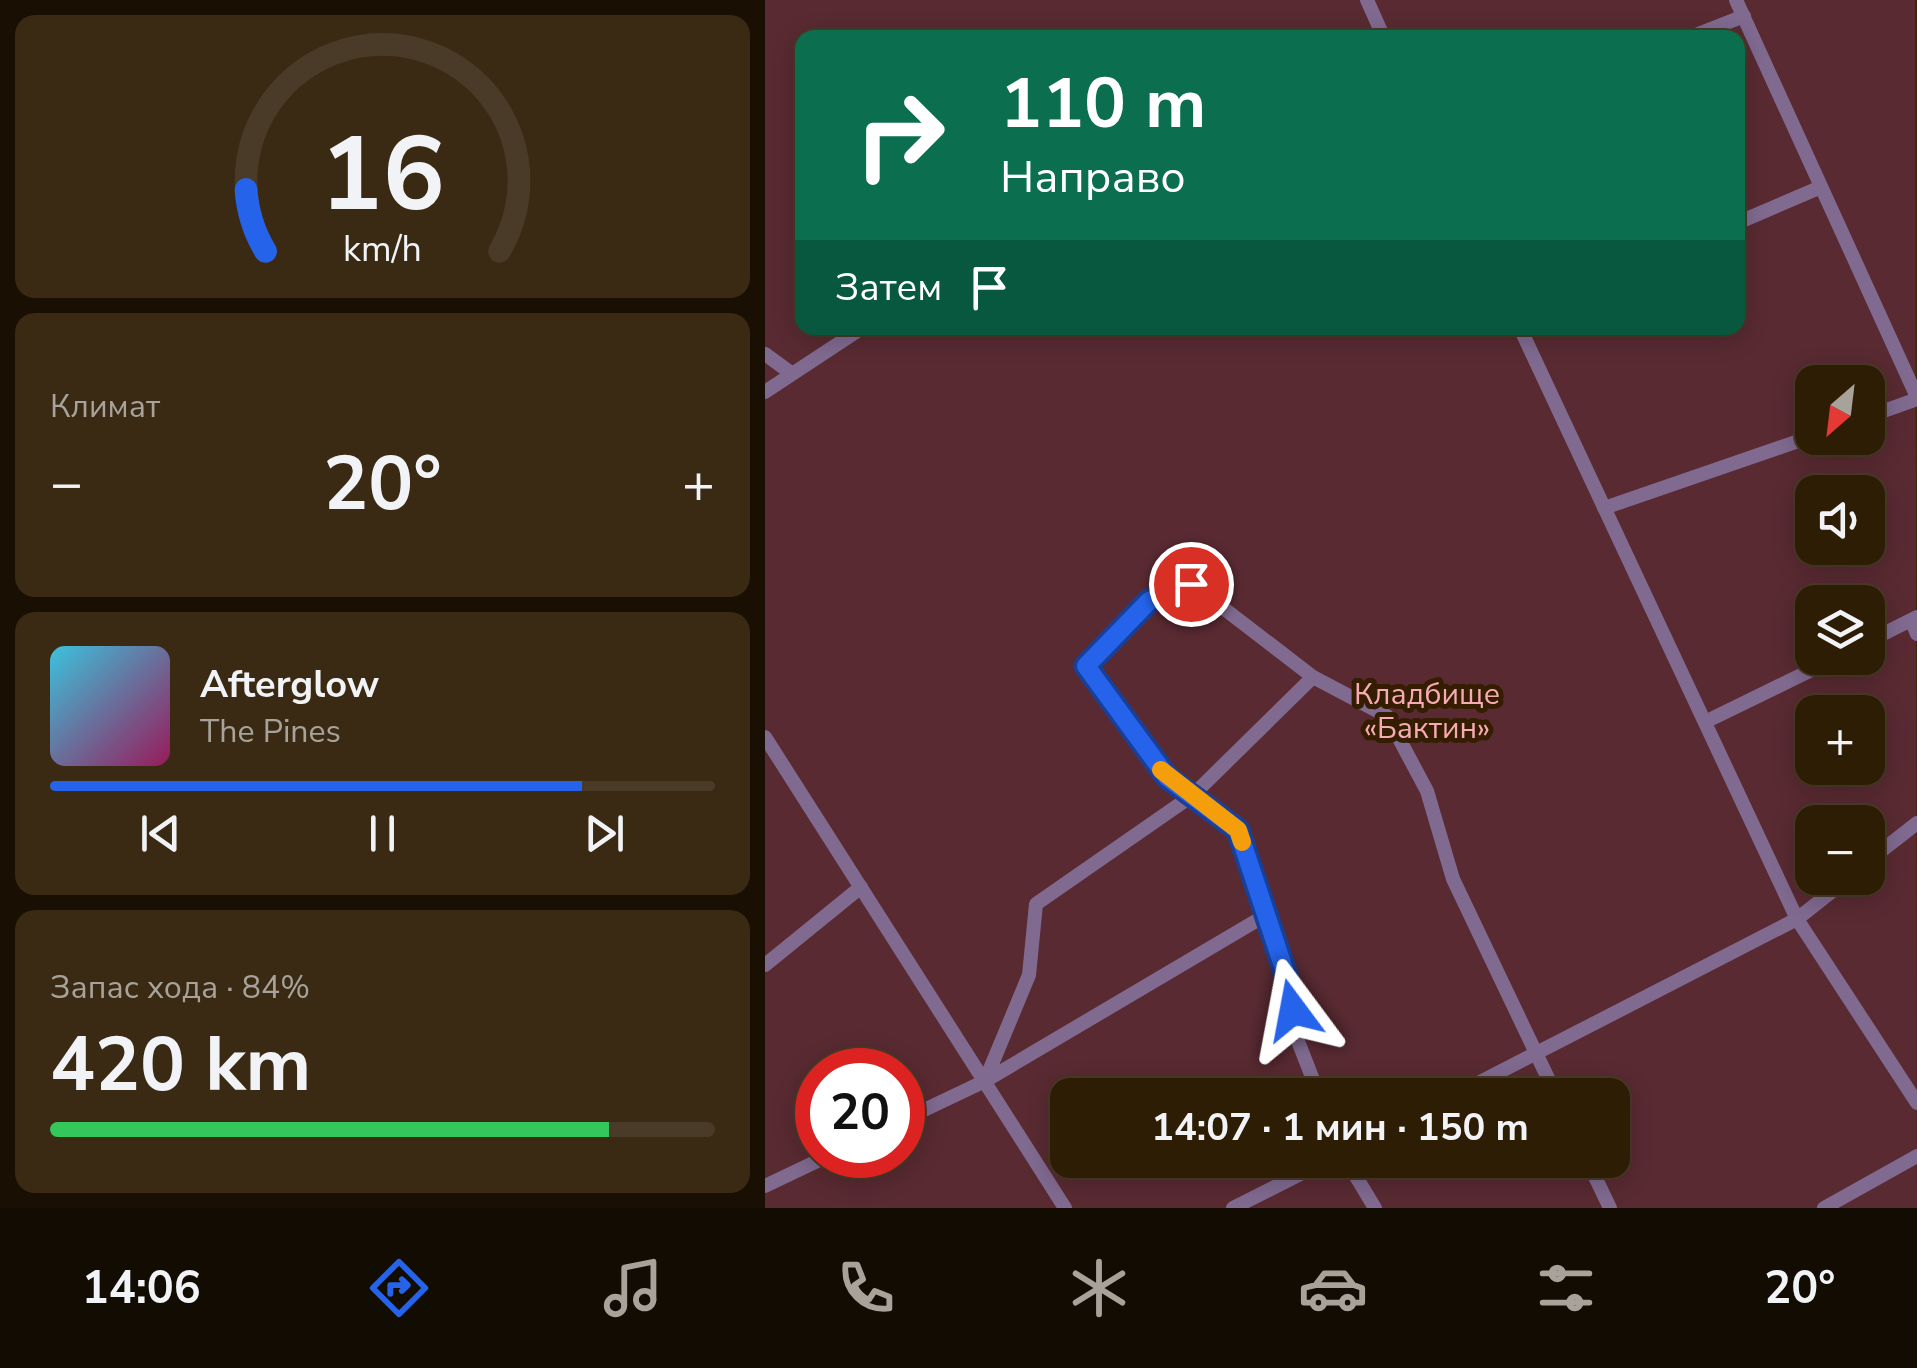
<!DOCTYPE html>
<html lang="ru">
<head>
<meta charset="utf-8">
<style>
  body { margin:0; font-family:"Nunito Sans",sans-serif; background:#3a2a13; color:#f1f3f6; height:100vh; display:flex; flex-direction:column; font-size:38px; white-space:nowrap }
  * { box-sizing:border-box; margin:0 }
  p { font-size:32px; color:#a7a29a }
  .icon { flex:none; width:55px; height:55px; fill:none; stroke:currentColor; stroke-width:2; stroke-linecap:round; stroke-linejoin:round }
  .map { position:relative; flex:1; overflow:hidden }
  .sheet { display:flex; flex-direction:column; gap:15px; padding:15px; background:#191003; width:765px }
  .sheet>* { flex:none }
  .banner { position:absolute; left:30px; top:30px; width:950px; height:305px; border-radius:20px; box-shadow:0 5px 25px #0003,0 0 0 2px #493b27; background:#0b6e4f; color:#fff; overflow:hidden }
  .needle { width:65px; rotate:208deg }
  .tools { position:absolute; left:1030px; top:365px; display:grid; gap:20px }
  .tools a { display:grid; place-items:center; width:90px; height:90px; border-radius:20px; background:#2e1d05; box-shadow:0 5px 25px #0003,0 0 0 2px #493b27; font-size:50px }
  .speed { position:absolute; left:30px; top:1048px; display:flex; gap:20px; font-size:50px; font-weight:700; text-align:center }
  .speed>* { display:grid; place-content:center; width:130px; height:130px; border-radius:50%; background:#2e1d05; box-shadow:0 5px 25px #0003,0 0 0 2px #493b27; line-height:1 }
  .speed .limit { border:15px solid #d22; background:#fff; color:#111 }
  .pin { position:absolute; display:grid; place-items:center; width:85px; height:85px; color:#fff; margin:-42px; border:5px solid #fff; border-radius:50%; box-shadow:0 2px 10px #0007 }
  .me { position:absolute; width:110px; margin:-55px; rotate:347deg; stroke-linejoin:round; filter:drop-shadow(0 0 8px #0008) }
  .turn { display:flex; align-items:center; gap:35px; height:210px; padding:0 40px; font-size:45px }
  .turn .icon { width:130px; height:130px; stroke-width:2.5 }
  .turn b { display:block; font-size:70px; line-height:85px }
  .then { display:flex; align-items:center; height:95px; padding:0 40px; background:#0003; gap:20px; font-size:38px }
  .big { font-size:75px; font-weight:700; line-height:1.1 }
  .sheet .tile { flex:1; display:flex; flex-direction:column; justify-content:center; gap:15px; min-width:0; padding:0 35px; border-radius:20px; background:#3a2a13 }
  .sheet .dial { align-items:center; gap:0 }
  .dial svg { height:260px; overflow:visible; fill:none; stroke:#493b27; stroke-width:7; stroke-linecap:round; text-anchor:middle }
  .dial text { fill:#f1f3f6; stroke:none }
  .song { display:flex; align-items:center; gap:30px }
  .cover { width:120px; height:120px; border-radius:15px; background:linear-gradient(135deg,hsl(190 70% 55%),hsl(330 70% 35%)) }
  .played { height:10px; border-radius:5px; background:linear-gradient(90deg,#2563eb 80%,#493b27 80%) }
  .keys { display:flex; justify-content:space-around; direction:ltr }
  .heat { display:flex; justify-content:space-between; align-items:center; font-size:55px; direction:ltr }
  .charge { height:15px; border-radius:8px; background:linear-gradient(90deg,#34c759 84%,#493b27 0) }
  .trip { position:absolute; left:285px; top:1078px; width:580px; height:100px; border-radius:20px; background:#2e1d05; box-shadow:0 5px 25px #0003,0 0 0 2px #493b27; font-weight:700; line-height:100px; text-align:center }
  .tab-bar { display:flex; height:160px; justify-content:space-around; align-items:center; background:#120c02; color:#a7a29a }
  .tab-bar .icon { width:70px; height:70px }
  .tab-bar .on { color:#2563eb }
  .tab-bar b { font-size:45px; color:#f1f3f6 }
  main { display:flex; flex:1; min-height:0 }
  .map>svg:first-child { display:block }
</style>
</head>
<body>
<main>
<section class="sheet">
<div class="tile dial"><svg viewBox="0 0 100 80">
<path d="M14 69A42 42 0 1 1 86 69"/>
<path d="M14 69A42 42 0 0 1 8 50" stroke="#2563eb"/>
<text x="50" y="56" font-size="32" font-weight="700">16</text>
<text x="50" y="72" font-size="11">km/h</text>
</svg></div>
<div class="tile"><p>Климат</p>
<div class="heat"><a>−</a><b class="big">20°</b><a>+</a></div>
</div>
<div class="tile">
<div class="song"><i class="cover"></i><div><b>Afterglow</b><p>The Pines</p></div></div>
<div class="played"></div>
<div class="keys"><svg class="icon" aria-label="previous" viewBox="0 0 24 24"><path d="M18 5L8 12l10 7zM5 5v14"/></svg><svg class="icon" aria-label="pause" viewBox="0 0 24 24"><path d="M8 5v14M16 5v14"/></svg><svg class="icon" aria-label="next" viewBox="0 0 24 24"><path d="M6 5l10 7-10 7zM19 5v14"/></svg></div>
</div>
<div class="tile"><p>Запас хода · 84%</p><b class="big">420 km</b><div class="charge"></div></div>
</section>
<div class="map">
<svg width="1152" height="1208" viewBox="0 0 1152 1208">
  <rect width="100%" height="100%" fill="#3e2707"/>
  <path fill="#592a32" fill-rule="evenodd" d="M0,0H1150L1152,1208H0ZM38,38H972V328H38ZM1048,382H1102V438H1048ZM1048,492H1102V548H1048ZM1048,602H1102V658H1048ZM1048,712H1102V768H1048ZM1048,822H1102V878H1048ZM52,1070H138V1155H52ZM302,1095H848V1160H302Z"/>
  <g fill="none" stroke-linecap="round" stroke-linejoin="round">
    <path stroke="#806a90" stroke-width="14" d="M602,0L619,38
      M971,0L1152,397
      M923,38L979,16
      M972,223L1056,187
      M755,328L1032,919L1152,1103
      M0,354L26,373
      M0,392L97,328
      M1102,417L1152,399
      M839,508L1048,436
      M1146,620L1152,634
      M1102,642L1152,617
      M940,722L1071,658
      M0,737L300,1208
      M1102,862L1152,823
      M0,965L96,887
      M220,1081L264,975L271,904L428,795L548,677
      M554,1095L531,1036L525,984L473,830L401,777L321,666L383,601L427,584L548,677L622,716L662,791L688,879L791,1095
      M690,1095L1032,919L1084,878
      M138,1120L220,1081L501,915
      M581,1160L610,1208
      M822,1160L845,1208
      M0,1186L65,1155
      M468,1208L563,1160
      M1059,1208L1152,1156"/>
  </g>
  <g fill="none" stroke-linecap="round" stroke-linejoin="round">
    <g stroke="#184099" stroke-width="25">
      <path id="route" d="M426,584L384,601L321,666L402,777L473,830L524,984L528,1010"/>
    </g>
    <use href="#route" stroke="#2563eb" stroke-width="18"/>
    <path stroke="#f59e0b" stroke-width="18" d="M396,770L473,830L477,842"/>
  </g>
  <g text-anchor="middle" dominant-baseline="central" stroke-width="10" stroke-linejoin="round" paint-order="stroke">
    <g font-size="30" fill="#f5aab4" stroke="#341d00">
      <text x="662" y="694">Кладбище<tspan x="662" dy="34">«Бактин»</tspan></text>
    </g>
  </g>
</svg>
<div class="tools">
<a><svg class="needle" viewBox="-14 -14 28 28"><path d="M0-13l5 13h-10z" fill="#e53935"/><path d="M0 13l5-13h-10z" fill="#a7a29a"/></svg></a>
<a><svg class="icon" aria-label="sound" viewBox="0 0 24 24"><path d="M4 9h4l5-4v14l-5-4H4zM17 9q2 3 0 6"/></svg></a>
<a><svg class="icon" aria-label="layers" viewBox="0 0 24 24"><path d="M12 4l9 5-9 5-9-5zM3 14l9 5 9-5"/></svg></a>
<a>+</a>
<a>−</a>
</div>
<div class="speed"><div class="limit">20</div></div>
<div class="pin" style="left:426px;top:584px;background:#d93025"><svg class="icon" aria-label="arrive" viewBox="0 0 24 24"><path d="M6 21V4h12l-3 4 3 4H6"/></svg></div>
<svg class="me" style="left:528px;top:1010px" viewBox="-20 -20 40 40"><path d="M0-17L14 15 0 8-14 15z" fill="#2563eb" stroke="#fff" stroke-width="4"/></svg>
<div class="trip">14:07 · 1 мин · 150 m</div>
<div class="banner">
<div class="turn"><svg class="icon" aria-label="right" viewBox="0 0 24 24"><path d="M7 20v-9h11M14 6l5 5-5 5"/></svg><div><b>110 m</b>Направо</div></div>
<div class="then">Затем<svg class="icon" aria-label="arrive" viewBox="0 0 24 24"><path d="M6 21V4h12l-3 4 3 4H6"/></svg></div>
</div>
</div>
</main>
<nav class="tab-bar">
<b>14:06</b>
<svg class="icon on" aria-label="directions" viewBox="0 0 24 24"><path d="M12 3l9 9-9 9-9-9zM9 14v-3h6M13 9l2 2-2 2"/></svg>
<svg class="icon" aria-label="music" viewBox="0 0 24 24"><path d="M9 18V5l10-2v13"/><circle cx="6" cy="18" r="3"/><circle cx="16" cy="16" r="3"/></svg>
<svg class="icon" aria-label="phone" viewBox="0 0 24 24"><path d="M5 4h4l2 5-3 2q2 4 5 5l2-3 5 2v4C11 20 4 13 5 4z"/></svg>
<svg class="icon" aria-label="climate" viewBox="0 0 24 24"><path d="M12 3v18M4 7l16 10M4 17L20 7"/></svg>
<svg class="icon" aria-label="car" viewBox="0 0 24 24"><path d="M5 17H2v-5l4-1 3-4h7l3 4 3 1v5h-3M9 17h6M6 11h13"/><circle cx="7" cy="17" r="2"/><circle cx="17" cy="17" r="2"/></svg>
<svg class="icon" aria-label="filters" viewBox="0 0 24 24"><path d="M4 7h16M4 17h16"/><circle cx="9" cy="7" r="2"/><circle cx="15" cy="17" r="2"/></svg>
<b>20°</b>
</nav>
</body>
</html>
